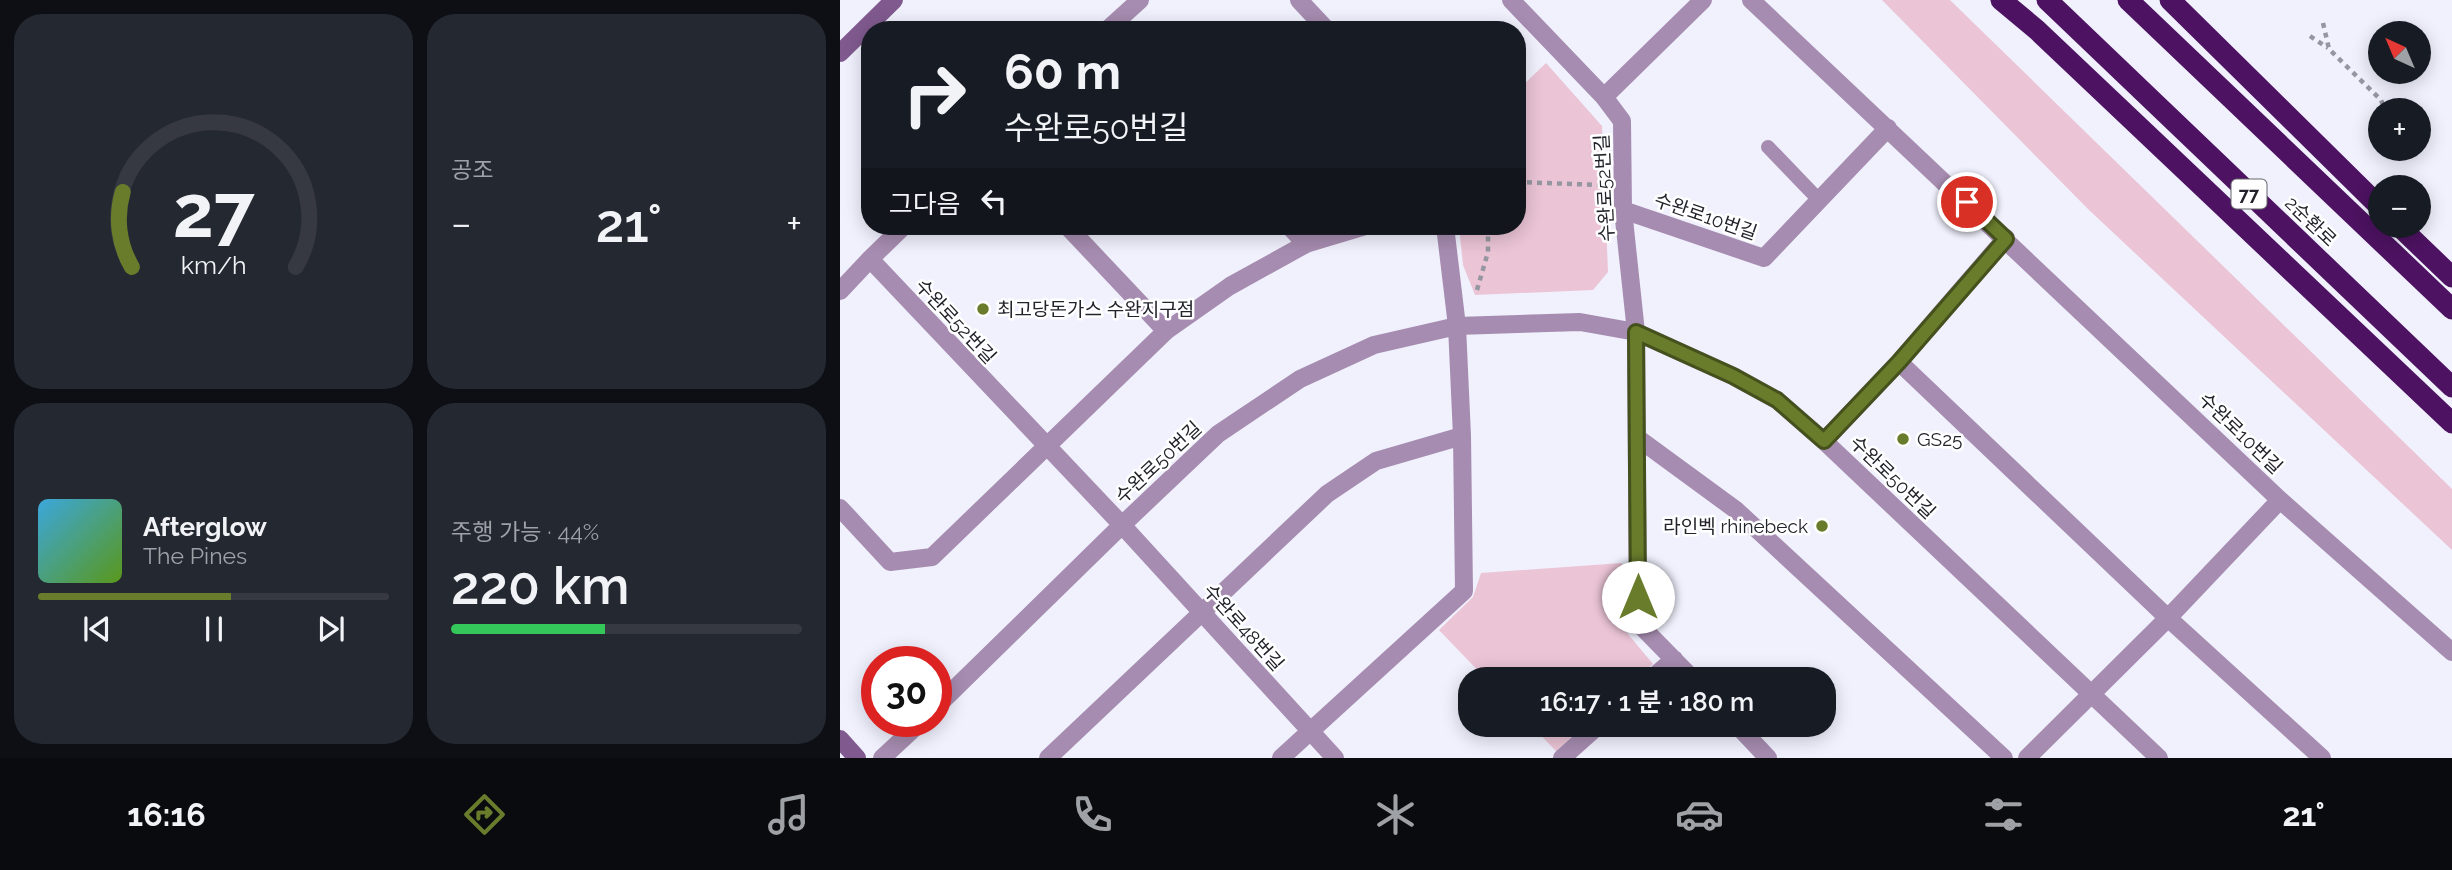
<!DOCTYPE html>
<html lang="ko">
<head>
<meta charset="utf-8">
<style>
  body { margin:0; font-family:Raleway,"Noto Sans KR",sans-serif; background:#242831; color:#f1f3f6; height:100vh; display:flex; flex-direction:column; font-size:26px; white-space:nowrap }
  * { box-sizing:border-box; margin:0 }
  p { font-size:23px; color:#9ea1a6 }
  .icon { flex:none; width:38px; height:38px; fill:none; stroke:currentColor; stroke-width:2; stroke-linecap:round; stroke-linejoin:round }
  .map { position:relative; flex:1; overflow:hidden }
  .sheet { display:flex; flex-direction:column; gap:14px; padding:14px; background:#0d0f14; width:840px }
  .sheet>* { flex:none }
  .hud { position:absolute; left:21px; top:21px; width:665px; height:214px; border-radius:28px; box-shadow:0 4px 18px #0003; background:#171b24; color:#f1f3f6; overflow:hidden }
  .needle { width:46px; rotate:316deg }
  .tools { position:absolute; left:1528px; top:21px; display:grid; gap:14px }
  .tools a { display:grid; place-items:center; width:63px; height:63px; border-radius:50%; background:#171b24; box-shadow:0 4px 18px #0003; font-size:35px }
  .speed { position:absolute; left:21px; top:646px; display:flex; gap:14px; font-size:35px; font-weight:700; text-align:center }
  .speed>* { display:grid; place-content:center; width:91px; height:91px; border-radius:50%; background:#171b24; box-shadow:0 4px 18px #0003; line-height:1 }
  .speed .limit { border:10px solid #d22; background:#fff; color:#111 }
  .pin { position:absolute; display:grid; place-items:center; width:60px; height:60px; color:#fff; margin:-30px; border:4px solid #fff; border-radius:50%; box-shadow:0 2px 7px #0007 }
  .me { position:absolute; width:77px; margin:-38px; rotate:0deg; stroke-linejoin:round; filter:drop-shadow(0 0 5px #0008) }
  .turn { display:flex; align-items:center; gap:24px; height:147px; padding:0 28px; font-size:32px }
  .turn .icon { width:91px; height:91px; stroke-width:2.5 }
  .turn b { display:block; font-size:49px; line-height:60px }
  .then { display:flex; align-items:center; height:66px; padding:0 28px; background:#0003; gap:14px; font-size:26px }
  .big { font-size:52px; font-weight:600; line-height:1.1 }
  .sheet .tile { flex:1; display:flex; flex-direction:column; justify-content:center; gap:10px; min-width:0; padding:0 24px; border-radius:28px; background:#242831 }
  .sheet .dial { align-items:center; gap:0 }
  .dial svg { height:182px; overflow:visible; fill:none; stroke:#363941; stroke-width:7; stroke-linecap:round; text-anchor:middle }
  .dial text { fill:#f1f3f6; stroke:none }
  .song { display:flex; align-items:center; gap:21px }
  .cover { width:84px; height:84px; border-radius:10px; background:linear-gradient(135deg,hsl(200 70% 55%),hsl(90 70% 35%)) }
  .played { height:7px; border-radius:4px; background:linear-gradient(90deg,#697c2c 55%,#363941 55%) }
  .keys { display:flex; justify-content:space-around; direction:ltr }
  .heat { display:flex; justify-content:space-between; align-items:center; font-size:38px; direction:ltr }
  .charge { height:10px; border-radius:5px; background:linear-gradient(90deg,#34c759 44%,#363941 0) }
  .sheet .tiles { flex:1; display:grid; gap:14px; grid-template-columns:repeat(2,1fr) }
  .trip { position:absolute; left:618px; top:667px; width:378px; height:70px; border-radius:28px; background:#171b24; box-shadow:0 4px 18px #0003; font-weight:600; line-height:70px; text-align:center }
  .dock { display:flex; height:112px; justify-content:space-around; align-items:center; background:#090b0e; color:#9ea1a6 }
  .dock .icon { width:49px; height:49px }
  .dock .current { color:#697c2c }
  .dock b { font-size:32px; color:#f1f3f6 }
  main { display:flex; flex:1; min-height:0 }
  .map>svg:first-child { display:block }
</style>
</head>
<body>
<main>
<section class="sheet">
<div class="tiles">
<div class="tile dial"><svg viewBox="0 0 100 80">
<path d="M14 69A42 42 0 1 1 86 69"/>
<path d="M14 69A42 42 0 0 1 10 36" stroke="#697c2c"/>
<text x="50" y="56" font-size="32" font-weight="700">27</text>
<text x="50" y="72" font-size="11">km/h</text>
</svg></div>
<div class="tile"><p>공조</p>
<div class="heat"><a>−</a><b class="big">21°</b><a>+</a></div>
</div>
<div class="tile">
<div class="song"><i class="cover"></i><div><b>Afterglow</b><p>The Pines</p></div></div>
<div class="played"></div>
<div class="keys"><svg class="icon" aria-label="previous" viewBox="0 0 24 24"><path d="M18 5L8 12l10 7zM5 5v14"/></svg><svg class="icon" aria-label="pause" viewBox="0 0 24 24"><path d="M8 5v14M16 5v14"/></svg><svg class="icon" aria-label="next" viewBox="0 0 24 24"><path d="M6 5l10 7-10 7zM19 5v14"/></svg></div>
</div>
<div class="tile"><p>주행 가능 · 44%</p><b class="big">220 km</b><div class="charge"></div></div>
</div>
</section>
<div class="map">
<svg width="1612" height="758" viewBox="0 0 1612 758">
  <rect width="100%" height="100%" fill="#f0f1fd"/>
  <path fill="#ebc4d6" d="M1042,0H1110L1612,489V550L1249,210Z
    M706,63L762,126L768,272L753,290L635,295L623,265L619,226H677V91Z
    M782,563L783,628L813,664L796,679H646L599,630L633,597L641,573Z
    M691,725H745L716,751Z"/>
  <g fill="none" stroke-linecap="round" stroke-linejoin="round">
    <path stroke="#9596a0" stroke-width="4.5" stroke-dasharray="5 5" stroke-linecap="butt" d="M1483,23L1489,49L1541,100L1545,110
      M1470,36L1488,48
      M677,182L760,185
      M637,290L648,252V226"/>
    <path stroke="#a68cb0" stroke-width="14" d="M928,147L979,200"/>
    <path stroke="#a68cb0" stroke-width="18" d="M459,0L487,30
      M671,0L764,97L782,121L783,210L796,332L798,623L853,679
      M911,0L1440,500L1612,652
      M267,30L300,0
      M764,97L863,0
      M783,210L924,258L1048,128
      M64,226L30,259L282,525L495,758
      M227,226L326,331
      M449,226L466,244
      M0,291L30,259
      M1059,362L1328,618L1482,758
      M799,439L896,510L1164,758
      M984,441L1059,362L1166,238
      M0,508L50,562L92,557L326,331L390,286L466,244L526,226
      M811,679L834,659
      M96,707L282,525L378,434L460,379L534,345L617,326L740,322L796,332L893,376L937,400L984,441L1319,758
      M896,724L928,758
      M42,758L82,721
      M208,758L487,494L536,461L622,436
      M441,758L624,591L622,436L617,326L605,226
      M722,758L760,724
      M1187,758L1328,618L1440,500"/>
    <path stroke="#805a8f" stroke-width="18" d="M0,53L54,0
      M0,739L17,758"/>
    <path stroke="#4d1261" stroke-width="21" d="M1161,0L1197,30L1612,423
      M1207,0L1612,387
      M1288,0L1612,309
      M1330,0L1540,207
      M1559,226L1612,277"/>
  </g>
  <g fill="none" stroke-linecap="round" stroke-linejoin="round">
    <g stroke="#44511d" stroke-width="18">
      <path id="route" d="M798,597L796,332L893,376L937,400L984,441L1059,362L1166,239L1127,202"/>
    </g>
    <use href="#route" stroke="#697c2c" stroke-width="12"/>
  </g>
  <g fill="#697c2c" stroke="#fff" stroke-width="2.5">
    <circle cx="143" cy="309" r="7"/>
    <circle cx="1063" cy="439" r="7"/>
    <circle cx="982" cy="526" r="7"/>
  </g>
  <g text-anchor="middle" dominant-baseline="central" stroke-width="5" stroke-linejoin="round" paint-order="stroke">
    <rect fill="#fff" stroke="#65666b" stroke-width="2" x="1391.5" y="179.5" width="35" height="29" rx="5"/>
    <g font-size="18" font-weight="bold" fill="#23242b">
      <text x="1409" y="194">77</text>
    </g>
    <g font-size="19" fill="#23242b" stroke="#fff">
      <text transform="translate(764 188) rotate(-93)">수완로52번길</text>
      <text transform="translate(866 216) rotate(19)">수완로10번길</text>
      <text transform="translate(1471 221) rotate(44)">2순환로</text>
      <text transform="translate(116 321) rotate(47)">수완로52번길</text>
      <text transform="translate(1401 433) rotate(44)">수완로10번길</text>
      <text transform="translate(318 462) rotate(-43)">수완로50번길</text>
      <text transform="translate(1053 477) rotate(44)">수완로50번길</text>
      <text transform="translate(404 627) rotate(48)">수완로48번길</text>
    </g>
    <g font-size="19" fill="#23242b" stroke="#fff" text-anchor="start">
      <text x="157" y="309">최고당돈가스 수완지구점</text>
      <text x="1077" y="439">GS25</text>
      <text x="968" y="526" text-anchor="end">라인벡 rhinebeck</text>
    </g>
  </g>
</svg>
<div class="tools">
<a><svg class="needle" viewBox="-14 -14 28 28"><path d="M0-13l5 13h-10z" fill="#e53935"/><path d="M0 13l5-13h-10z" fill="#9ea1a6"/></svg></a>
<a>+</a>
<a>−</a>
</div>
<div class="speed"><div class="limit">30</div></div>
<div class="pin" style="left:1127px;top:202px;background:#d93025"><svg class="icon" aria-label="arrive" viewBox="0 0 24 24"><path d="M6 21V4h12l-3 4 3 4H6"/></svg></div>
<svg class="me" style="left:798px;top:597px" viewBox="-20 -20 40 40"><circle r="19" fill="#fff"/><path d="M0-13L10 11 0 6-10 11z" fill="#697c2c"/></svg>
<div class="trip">16:17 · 1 분 · 180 m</div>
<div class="hud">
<div class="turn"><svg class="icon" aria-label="right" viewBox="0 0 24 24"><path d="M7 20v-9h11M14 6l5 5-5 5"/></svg><div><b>60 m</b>수완로50번길</div></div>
<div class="then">그다음<svg class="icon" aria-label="left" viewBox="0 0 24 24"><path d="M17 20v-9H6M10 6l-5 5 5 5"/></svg></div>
</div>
</div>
</main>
<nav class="dock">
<b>16:16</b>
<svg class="icon current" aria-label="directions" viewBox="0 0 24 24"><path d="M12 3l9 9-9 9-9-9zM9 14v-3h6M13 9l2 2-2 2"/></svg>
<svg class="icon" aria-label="music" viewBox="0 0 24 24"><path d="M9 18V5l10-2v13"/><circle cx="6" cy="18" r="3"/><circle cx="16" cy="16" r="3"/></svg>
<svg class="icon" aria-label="phone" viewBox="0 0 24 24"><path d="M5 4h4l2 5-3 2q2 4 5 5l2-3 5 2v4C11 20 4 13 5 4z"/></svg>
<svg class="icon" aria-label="climate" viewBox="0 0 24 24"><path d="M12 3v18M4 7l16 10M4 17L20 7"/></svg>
<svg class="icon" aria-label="car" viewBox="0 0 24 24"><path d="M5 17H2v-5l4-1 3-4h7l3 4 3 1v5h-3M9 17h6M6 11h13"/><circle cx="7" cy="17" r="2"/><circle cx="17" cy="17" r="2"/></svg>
<svg class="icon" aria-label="filters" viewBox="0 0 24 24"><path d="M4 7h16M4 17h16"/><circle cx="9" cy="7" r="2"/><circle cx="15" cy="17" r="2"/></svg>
<b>21°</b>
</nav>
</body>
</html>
